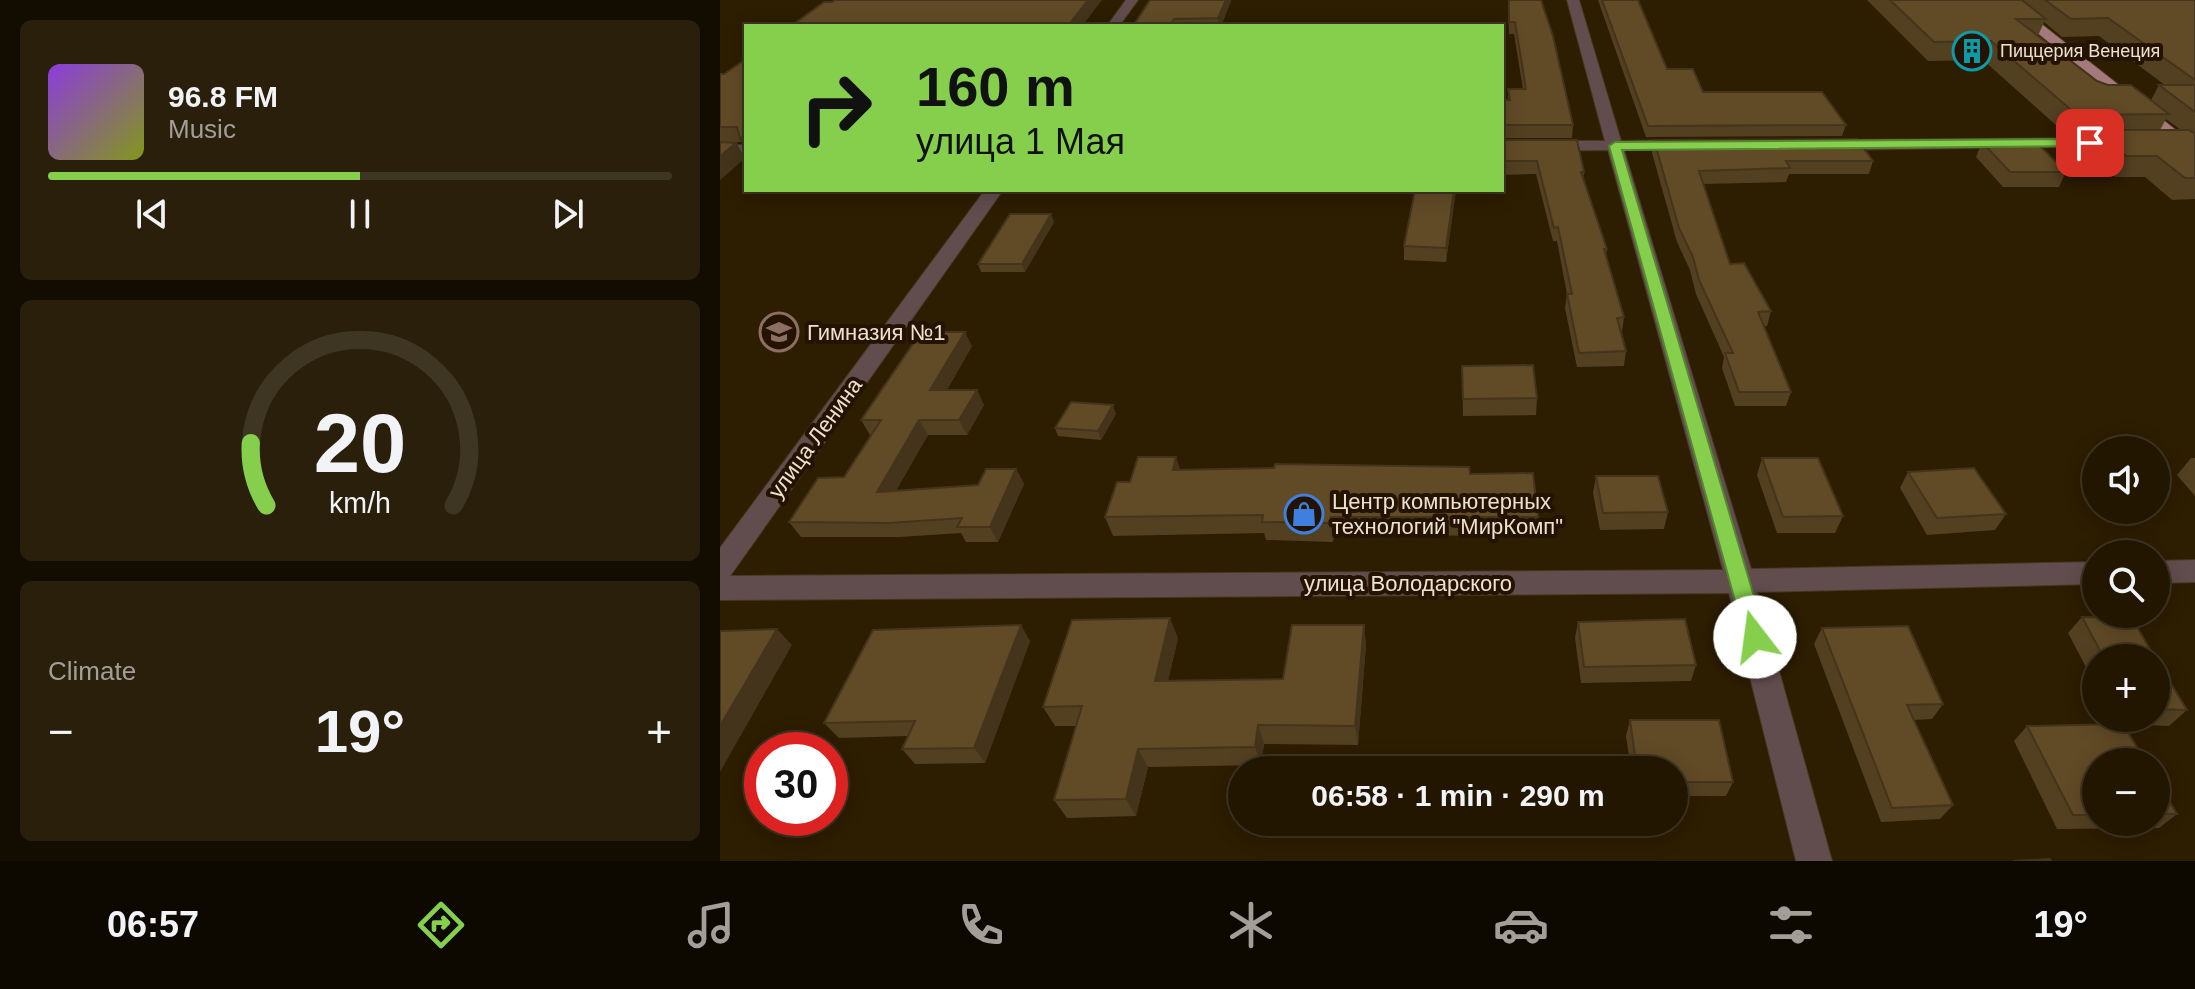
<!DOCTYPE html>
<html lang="en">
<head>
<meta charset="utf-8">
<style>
  body { margin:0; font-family:Helvetica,sans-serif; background:#2a1f0b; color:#f1f3f6; height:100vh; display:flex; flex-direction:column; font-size:30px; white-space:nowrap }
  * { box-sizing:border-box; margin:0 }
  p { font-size:26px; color:#a29f99 }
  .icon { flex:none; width:44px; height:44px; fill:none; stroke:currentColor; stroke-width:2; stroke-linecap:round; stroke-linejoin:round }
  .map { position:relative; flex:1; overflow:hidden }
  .sheet { display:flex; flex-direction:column; gap:20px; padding:20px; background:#130c01; width:720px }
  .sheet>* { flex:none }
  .top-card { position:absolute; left:24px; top:24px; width:760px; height:168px; border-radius:0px; box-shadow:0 4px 20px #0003,0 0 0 2px #3f3523; background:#85cf4c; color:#111; overflow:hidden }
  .controls { position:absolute; left:1362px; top:436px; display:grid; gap:16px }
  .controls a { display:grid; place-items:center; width:88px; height:88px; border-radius:50%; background:#221601; box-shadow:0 4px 20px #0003,0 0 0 2px #3f3523; font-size:40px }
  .speed { position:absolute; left:24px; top:732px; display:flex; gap:16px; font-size:40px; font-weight:700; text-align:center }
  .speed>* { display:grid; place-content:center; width:104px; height:104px; border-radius:50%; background:#221601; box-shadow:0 4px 20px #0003,0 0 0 2px #3f3523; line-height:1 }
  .speed .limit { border:12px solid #d22; background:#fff; color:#111 }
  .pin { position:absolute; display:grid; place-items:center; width:68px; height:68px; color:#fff; margin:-34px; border-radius:16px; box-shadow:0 4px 12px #0006 }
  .me { position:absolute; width:88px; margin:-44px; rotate:345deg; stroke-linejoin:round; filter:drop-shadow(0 0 6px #0008) }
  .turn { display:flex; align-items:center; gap:28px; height:168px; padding:0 40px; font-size:36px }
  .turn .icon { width:104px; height:104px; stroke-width:2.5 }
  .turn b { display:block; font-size:56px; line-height:68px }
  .big { font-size:60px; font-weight:700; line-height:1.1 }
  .sheet .widget { flex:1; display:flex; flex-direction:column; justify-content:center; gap:12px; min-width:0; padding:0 28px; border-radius:12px; background:#2a1f0b }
  .sheet .dial { align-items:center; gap:0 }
  .dial svg { height:208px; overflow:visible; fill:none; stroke:#3f3523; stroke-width:7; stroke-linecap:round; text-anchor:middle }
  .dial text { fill:#f1f3f6; stroke:none }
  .song { display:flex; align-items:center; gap:24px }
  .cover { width:96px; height:96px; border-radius:12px; background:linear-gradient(135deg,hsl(270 70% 55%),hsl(70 70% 35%)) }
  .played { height:8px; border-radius:4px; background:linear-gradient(90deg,#85cf4c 50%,#3f3523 50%) }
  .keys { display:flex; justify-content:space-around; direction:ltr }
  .heat { display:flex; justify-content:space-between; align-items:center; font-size:44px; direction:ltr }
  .trip { position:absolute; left:508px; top:756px; width:460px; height:80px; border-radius:40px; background:#221601; box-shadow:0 4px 20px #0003,0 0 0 2px #3f3523; font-weight:700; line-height:80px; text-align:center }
  .menu { display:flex; height:128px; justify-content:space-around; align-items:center; background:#0e0900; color:#a29f99 }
  .menu .icon { width:56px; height:56px }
  .menu .on { color:#85cf4c }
  .menu b { font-size:36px; color:#f1f3f6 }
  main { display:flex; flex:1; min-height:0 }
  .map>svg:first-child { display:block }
</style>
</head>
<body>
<main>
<section class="sheet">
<div class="widget">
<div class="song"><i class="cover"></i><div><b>96.8 FM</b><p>Music</p></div></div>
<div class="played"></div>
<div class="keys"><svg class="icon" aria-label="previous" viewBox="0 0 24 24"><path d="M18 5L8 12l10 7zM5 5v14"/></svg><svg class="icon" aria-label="pause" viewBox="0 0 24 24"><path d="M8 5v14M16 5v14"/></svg><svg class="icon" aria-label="next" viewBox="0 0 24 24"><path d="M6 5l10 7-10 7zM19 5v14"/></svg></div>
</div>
<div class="widget dial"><svg viewBox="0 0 100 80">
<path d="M14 69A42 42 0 1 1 86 69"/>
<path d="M14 69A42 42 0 0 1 8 45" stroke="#85cf4c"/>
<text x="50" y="56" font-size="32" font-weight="700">20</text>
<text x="50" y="72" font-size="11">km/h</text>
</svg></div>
<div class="widget"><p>Climate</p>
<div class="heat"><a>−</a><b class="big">19°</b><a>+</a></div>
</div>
</section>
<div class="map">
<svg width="1475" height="861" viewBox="0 0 1475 861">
  <rect width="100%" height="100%" fill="#2d1d01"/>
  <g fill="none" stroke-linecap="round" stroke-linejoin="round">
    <g stroke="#48381e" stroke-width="2">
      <path id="minor" d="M406,0H418L399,26H387Z
        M847,0H859L901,141L964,140L972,145L964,150H904L1031,569L1376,562V584L1037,592L1112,861H1076L1009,593L0,600V548L265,190H283L10,576L1003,570L888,150L782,151V141H885Z
        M1400,138L1406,140V146L1108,150L1100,145L1108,140Z
        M0,145H26V155H0Z
        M1475,560V582L1436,583V561Z"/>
    </g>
    <g stroke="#48381e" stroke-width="2">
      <path id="major" d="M1277,0H1291L1475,145V158L1469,156Z"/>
    </g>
    <use href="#minor" fill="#624d4e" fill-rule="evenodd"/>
    <use href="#major" fill="#a37a7c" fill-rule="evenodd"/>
  </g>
  <path fill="#534021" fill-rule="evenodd" d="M788,0L853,125L852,138H782V100H788V89H803L794,34H789Z
    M878,0H918L947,69L983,92L1126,125L1122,136L926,137Z
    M1147,0H1475V199L1452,200L1425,177H1395L1365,151L1374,135H1347L1263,60L1208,61ZM1324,22L1342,37L1379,36L1445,85H1439L1431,100L1377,81L1318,36ZM1446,119L1461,130H1440Z
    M511,1L501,26H413Z
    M26,59V149L22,142H10L16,143L25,158L0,180V74H4Z
    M782,140L864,172L863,180L887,249L886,256L904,317L902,332L906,351L904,366L857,367L845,308L847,294L837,241H833L816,174L782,175Z
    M934,140L1153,161L1149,174H1069L1066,182L983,184L1010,264L1051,311L1047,326H1044L1071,392L1066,406H1015L1002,368L1004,357L976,294L970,270L957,242L932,153Z
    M1262,142L1346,172L1339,187H1283L1256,157Z
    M628,190H754H736L726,262L684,260V246L695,191L628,192Z
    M334,222L305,272H261L258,264Z
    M252,346L227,390H257L264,405L247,435H208L176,490L258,485L296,469L304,484L278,542H246L241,533L179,537H81L69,522L124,477L152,435H150L141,420Z
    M742,366L817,398L816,415L743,416Z
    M396,414L381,440L338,436L335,428Z
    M1042,458L1123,516L1115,533H1057L1037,475Z
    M1471,458H1475V496L1457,475Z
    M460,470L750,474L818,517L816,536L614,535L613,542L546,540L544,533L393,536L385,517L410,482Z
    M1188,472L1286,514L1275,530L1207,535L1180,488Z
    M876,476L948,512L944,529L880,530L873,493Z
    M1362,617L1435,658H1376V686L1348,633Z
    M858,622L976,665L971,681L861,683L855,638Z
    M644,625L646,645L638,745L544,744L541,765L428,767L416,816L347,818L334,800L356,726H335L323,707L458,638L448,681L563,679Z
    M1102,628L1223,704L1212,719L1194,720L1233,805L1220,819L1161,822L1094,644Z
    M310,641L265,763L195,764L182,749L188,736L119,738L104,723Z
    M1436,659L1467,710L1449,726L1396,724L1393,718H1436Z
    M910,720L1013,782L1006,796H954V770H911L906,736Z
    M1307,726L1376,762V822H1436V778L1457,814L1439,828L1337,829L1294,741Z"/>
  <path fill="#44341b" d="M368,0H382L362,26H348Z
    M506,0H511V1L501,26H499L498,18Z
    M26,134V149L20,139Z
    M16,143L25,158L0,180V156Z
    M734,190H736L726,262V248Z
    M331,214L334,222L305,272L302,264Z
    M245,332L252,346L218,405L210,390Z
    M257,390L264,405L247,435L239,420Z
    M393,405L396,414L381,440L378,431Z
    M199,420L208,435L167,507L157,492Z
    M456,457L462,475L453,470Z
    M296,469L304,484L278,542L270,527Z
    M611,517L614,535L613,542L610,523Z
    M450,618L458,638L443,700L435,681Z
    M301,625L310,641L265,763L254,748Z
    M644,625L646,645L638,745L635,726Z
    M57,629L72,645L0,772V726Z
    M538,725L544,744L541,765L535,747Z
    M418,749L428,767L416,816L406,799Z"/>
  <path fill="#614a26" stroke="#44341b" stroke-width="2" d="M115,0H368L348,26H71L104,2H112Z
    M430,0H506L498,18L454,19L450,26H413Z
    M789,0H821L833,36L853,125H782V127V100H790L788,89H806L795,22H789Z
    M882,0H918L947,69H973L983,92H1102L1126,125L928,126Z
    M1170,0H1302L1326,19H1296L1377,81L1388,85H1411L1449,114L1357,115L1271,41L1214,42Z
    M1325,0H1475V80L1388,18L1351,19Z
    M26,59V134L20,139L17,127H0V74H4Z
    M1439,85H1475V112Z
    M1376,130H1469L1475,133V178H1465L1437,156H1406Z
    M1137,139L1153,161H1066L1070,168L979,171L1010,264L1024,263L1051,311L1038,312L1071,392H1019L1005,353H1013L979,280L973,257L959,228L934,140Z
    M782,140H857L864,172H861L887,249H884L904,317L897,318L906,351L859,353L847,294H852L838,227L834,228L817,161H782Z
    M0,142L16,143L0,156Z
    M1262,142H1316L1346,172H1290Z
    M695,190H734L726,248L684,246Z
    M290,214H331L302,264H258Z
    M201,332H245L210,390H257L239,420H199L157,492L258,485L266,469H296L270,527H237L242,518L169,523L69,522L98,478L124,477L161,420H141Z
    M813,365L817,398L743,399L742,366Z
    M351,402L393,405L378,431L335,428Z
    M418,457H456L453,470L554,468L555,464L749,467L750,474L813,473L818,517H611L610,523L542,522L543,515L385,517L397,482H410Z
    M1042,458H1098L1123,516L1063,517Z
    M1254,468L1286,514L1217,518L1188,472Z
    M876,476H938L948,512L883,513Z
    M1362,617L1412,618L1435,658H1384Z
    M450,618L435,681L563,679L572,625H644L635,726L538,725L535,747L418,749L406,799L334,800L362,706L323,707L352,620Z
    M965,619L976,665L864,667L858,622Z
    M301,625L254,748L182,749L195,721L104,723L153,630Z
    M1188,626L1223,704L1187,705L1233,805L1172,808L1102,628Z
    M57,629L0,726V631Z
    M1436,659L1467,710L1436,709Z
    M910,720H999L1013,782H954V770H917Z
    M1403,724L1426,762H1376V815H1353L1307,726Z
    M1436,778L1457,814H1436Z
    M1330,859L1331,861H1293Z"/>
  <path fill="#85cf4c" stroke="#568731" stroke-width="2" d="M1370,139L1376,143L1375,146L902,150L1046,637L1043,644L1035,646L1027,644L889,146L895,142Z"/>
  <defs>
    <g id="building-ring" transform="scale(2)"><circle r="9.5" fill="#231300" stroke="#0f9aa8" stroke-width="1.5"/><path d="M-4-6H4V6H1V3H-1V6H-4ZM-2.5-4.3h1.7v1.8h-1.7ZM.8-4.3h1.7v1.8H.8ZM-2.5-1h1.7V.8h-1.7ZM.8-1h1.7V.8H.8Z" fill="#0f9aa8"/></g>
    <g id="school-ring" transform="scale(2)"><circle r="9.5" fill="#231300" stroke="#8d6e63" stroke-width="1.5"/><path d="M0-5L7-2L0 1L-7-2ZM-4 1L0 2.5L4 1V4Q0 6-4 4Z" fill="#8d6e63"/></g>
    <g id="shop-ring" transform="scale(2)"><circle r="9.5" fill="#231300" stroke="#3f7fe0" stroke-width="1.5"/><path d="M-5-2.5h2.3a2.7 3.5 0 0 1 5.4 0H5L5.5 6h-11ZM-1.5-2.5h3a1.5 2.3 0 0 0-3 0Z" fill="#3f7fe0"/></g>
  </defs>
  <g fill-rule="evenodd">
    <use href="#building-ring" x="1252" y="51"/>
    <use href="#school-ring" x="59" y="332"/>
    <use href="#shop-ring" x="584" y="514"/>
  </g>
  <g text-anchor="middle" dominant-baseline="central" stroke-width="8" stroke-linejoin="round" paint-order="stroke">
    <g font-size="18" fill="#ede1d1" stroke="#231300" text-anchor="start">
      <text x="1280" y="51">Пиццерия Венеция</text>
    </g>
    <g font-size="22" fill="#ede1d1" stroke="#231300" text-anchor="start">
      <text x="87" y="332">Гимназия №1</text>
      <text x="612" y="501">Центр компьютерных<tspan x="612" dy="25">технологий "МирКомп"</tspan></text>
    </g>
    <g font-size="22" fill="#ede1d1" stroke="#231300">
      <text transform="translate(95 438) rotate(-54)">улица Ленина</text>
      <text x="688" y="583">улица Володарского</text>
    </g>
  </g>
</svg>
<div class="controls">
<a><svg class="icon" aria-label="sound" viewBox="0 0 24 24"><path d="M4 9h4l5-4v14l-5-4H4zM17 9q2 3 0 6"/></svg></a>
<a><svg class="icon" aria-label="search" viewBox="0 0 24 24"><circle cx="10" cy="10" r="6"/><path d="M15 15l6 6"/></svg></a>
<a>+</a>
<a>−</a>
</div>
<div class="speed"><div class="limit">30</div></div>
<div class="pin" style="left:1370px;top:143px;background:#d93025"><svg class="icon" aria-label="arrive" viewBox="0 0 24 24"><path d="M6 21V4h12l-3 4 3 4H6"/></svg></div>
<svg class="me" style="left:1035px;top:637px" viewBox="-20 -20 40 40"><circle r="19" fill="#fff"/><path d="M0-13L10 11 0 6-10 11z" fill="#85cf4c"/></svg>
<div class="trip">06:58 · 1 min · 290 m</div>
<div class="top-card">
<div class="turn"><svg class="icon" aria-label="right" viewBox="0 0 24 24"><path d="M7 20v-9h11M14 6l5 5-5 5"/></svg><div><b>160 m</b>улица 1 Мая</div></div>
</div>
</div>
</main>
<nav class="menu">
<b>06:57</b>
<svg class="icon on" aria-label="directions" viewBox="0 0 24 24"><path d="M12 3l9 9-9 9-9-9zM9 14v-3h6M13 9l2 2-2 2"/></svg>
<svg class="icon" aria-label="music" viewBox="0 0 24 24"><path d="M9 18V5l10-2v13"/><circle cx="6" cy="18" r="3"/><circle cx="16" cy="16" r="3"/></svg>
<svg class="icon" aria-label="phone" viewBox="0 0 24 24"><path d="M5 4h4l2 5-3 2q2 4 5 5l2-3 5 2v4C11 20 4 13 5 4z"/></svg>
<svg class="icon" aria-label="climate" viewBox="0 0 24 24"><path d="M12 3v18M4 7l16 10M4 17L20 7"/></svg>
<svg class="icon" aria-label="car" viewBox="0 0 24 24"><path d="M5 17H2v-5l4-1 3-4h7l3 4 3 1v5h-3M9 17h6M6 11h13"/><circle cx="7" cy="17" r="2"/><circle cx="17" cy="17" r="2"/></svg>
<svg class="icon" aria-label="filters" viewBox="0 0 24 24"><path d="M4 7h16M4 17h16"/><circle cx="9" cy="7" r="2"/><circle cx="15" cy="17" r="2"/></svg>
<b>19°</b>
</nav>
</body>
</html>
